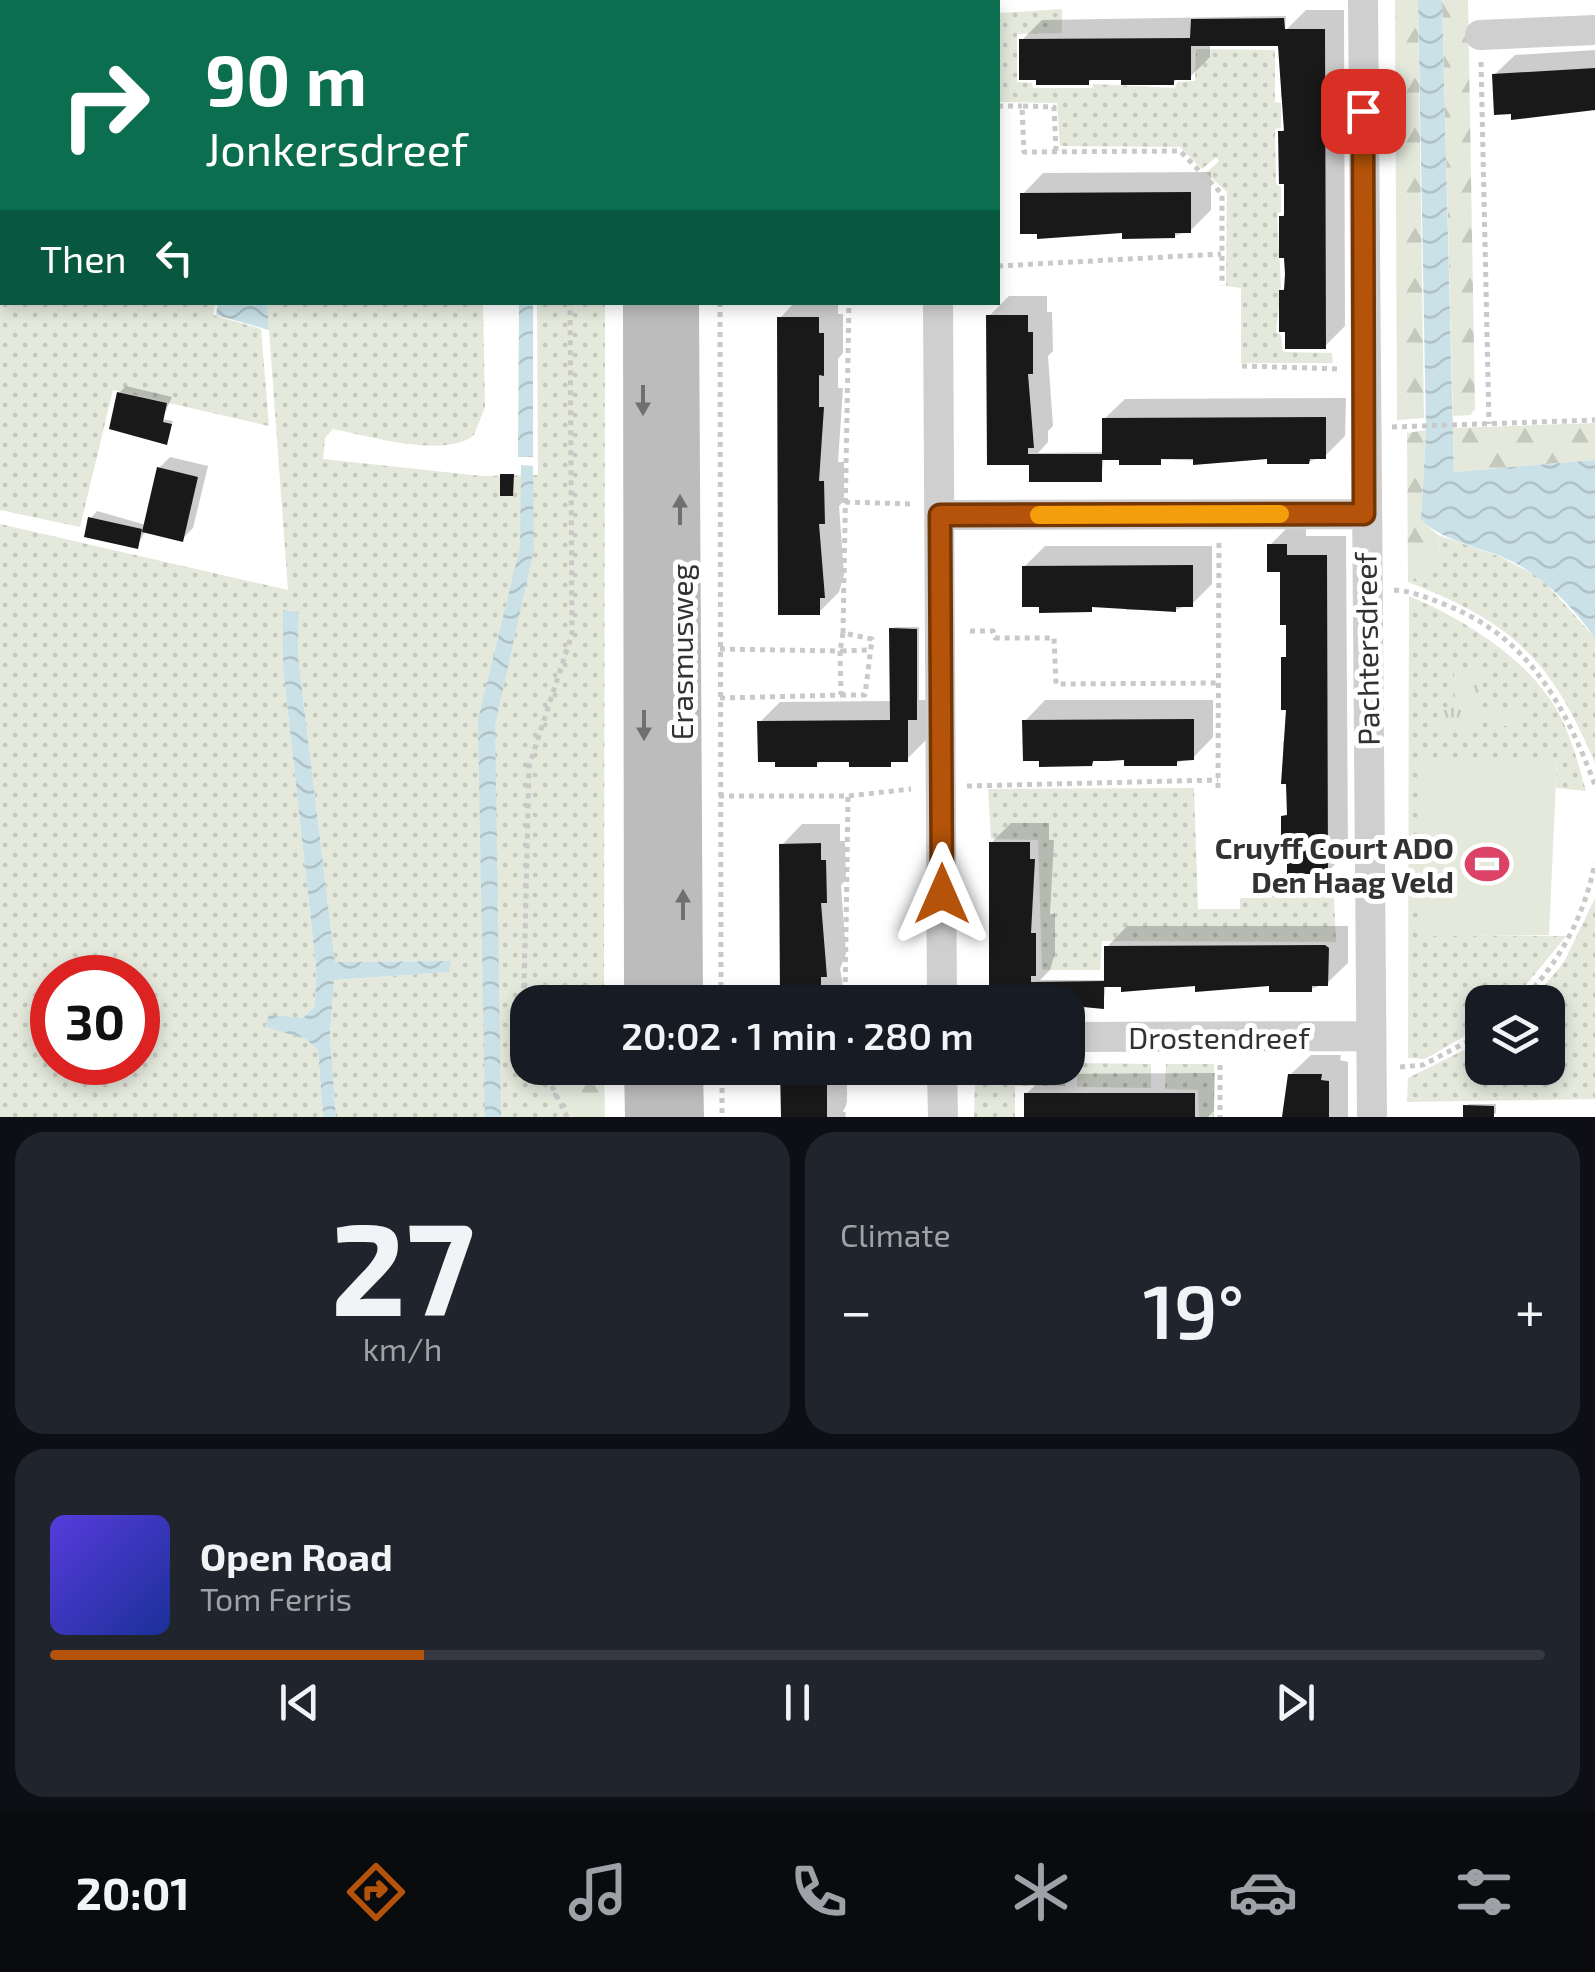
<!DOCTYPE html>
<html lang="en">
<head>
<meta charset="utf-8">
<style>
  body { margin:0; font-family:"Exo 2",sans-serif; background:#20242c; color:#f1f3f6; height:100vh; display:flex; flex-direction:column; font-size:38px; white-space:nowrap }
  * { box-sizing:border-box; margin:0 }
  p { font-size:32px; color:#9ea1a6 }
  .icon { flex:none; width:55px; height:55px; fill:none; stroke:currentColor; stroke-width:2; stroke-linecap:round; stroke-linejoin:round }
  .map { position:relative; height:1117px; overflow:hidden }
  .sheet { display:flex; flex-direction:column; gap:15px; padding:15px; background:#0d0f14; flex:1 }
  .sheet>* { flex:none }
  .banner { position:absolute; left:0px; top:0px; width:1000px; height:305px; box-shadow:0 5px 15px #0003; background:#0b6e4f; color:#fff; overflow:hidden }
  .fabs { position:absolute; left:1465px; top:985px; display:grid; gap:20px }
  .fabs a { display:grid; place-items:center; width:100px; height:100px; border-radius:20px; background:#171b24; box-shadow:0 5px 15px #0003; font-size:50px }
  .speed { position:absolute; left:30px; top:955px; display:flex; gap:20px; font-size:50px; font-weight:700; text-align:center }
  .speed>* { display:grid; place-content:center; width:130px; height:130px; border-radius:50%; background:#171b24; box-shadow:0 5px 15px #0003; line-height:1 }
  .speed .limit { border:15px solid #d22; background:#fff; color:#111 }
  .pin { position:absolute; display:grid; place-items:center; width:85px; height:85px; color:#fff; margin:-42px; border-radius:20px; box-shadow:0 5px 15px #0006 }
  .me { position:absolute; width:110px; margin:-55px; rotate:0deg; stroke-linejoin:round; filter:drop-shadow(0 0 8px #0008) }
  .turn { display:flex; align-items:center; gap:35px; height:210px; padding:0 40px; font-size:45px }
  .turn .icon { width:130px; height:130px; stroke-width:2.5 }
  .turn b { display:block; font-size:70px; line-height:85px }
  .then { display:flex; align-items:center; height:95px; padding:0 40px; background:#0003; gap:20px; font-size:38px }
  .big { font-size:75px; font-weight:600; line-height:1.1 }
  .sheet .widget { flex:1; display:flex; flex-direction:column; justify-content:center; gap:15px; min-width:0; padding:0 35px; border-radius:30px; background:#20242c }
  .sheet .dial { align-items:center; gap:0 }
  .dial b { font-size:130px; line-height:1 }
  .song { display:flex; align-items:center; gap:30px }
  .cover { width:120px; height:120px; border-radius:15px; background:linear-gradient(135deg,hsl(250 70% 55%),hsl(230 70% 35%)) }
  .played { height:10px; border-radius:5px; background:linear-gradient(90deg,#b45309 25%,#363941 25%) }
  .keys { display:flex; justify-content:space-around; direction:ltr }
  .heat { display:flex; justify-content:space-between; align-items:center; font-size:55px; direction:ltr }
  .sheet .tiles { flex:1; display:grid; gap:15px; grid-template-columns:1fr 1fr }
  .widget:last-child { grid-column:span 2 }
  .trip { position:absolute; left:510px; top:985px; width:575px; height:100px; border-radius:30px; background:#171b24; box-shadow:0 5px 15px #0003; font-weight:600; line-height:100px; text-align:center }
  .dock { display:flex; height:160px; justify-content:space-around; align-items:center; background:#090b0e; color:#9ea1a6 }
  .dock .icon { width:70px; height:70px }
  .dock .selected { color:#b45309 }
  .dock b { font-size:45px; color:#f1f3f6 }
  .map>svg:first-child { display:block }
</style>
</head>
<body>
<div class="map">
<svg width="1595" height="1117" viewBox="0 0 1595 1117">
  <defs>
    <pattern id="grass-dots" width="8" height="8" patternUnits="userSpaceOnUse" patternTransform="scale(2.5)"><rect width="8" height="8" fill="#e4e9dc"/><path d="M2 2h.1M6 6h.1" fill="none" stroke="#c4c8bd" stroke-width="1.8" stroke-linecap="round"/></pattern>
    <pattern id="forest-firs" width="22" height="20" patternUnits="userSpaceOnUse" patternTransform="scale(2.5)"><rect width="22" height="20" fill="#e4e9dc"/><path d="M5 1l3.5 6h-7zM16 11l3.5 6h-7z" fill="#c4c8bd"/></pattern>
    <pattern id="park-tufts" width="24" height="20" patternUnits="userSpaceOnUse" patternTransform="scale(2.5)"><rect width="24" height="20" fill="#e4e9dc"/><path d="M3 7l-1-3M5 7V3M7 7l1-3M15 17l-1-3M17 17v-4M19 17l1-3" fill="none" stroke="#c4c8bd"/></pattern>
    <pattern id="water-waves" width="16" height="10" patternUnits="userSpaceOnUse" patternTransform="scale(2.5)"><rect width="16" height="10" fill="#cae1e8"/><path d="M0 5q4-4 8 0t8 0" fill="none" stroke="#aec2c7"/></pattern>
  </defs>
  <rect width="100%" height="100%" fill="#fff"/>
  <path fill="url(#grass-dots)" fill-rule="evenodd" d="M245,0H483L245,2Z
    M1062,9V33L1017,34V82L1032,83L1033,88H1092L1093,84L1175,88L1177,82L1195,81L1196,49L1275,50V102L1281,103V128L1275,129L1276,184L1281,187V212L1277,213L1281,287L1276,333L1281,335L1283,352L1332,353L1333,363H1241V288L1226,286L1227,192L1206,173L1219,161L1216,157L1202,169L1180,147L1060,146L1057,103L998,102V13Z
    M0,36L2,302L215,303L213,315L261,329L269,426L113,390L80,527L0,510Z
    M267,303H483L485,407L474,435C447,459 368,436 333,429L325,438L323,459L482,476L538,475L537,303H605L604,1002H528V1068H553L555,1084L573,1117H336L330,1035L334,980L448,972L451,961L335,962L298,656L299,613L283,611V668L316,967L315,1006L303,1018L265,1026L306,1039L318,1050L323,1117H0V524L288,590ZM52,978H138V1062H52Z
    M1438,535L1501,557L1541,578L1595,638V763C1550,658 1513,623 1408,582L1425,580L1440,551Z
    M1409,596C1468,621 1543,667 1567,731C1575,750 1580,771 1586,791L1556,788L1557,759L1423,935L1566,936L1512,1002H1482V1026L1425,1059L1408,1058Z
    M1194,788L1198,909H1240V898L1334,897L1336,942L1102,941L1100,970H1042L1038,840L991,839L988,789Z
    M1595,898V1099L1407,1102L1408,1078L1482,1041V1068H1548V1002H1531L1564,962Z
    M1078,1063L1151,1064V1088L1077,1087Z
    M1166,1064H1214V1117H1199L1198,1090L1165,1089Z
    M1065,1068V1086H1015V1117H974L975,1080L983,1069Z"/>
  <path fill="url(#forest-firs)" d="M1395,0H1418L1424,418L1397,420Z
    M1442,0H1468L1475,409L1470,415L1453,416Z
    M1595,423V460L1454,472L1453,428Z
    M1426,430L1421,520L1438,535L1440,551L1425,580L1408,582L1407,433Z
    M553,1068H604L605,1117H573L555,1084Z"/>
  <path fill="url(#park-tufts)" d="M1454,671H1479V730L1442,729L1443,708L1455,707Z"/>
  <path fill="#e4e9dc" d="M1493,708H1521V726H1493Z
    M1421,758L1557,759L1549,935L1423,936Z"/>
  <path fill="url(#water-waves)" d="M1418,0H1442L1454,472L1595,460V638C1570,604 1540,572 1500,556C1471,545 1445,541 1421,520L1426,431Z
    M218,303H267L269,330L216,315Z
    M519,303H533V457H518Z
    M521,465L533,466L534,549L495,725L501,1117H485L478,720L520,547Z
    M283,610L299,612L298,656L335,962L451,961L449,972L334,980L330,1035L336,1117H323L318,1050L306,1039L265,1027L269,1015L303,1018L315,1006L316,967L283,668Z"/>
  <path fill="#0003" d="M0,0H152L2,2V10Z
    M778,0H837V2H778Z
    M1306,10H1344L1345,326L1325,346L1281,291L1287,286L1281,217L1287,212L1281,132L1286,127V97H1281L1284,43L1210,44V57L1190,77H1179L1173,83L1124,77L1093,78L1088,83L1022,40L1042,20L1286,16L1285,31Z
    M1595,50V107L1514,117L1494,75L1515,55Z
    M1211,172V210L1190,231L1174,236L1124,231L1040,237L1023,194L1043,173Z
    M1009,296H1047V312H1052L1053,351L1048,356L1053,426L1048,431V442L1038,453L1104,452V419L1125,399L1346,398L1345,436L1325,456L1308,462L1269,456L1240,457L1234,462L1104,457L1101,480L1031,463H989V316Z
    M795,302H838V314H843V353L838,359V388H843L838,462H844V501L839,506L844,575L839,592L819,612L780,318Z
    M126,386L172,397L162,419L173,421L166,442L119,393Z
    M170,457L208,466L193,528L182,539L146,530L137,546L91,518L97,511L146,525L159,468Z
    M1306,524V536H1346L1348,852L1327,872L1284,817L1289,812L1283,742L1289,737L1288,622L1283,569L1270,545L1290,525Z
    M1045,546H1212V584L1192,604L1175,610H1126V604L1024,567Z
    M894,627H919V700H927V739L907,759L822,760L816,765L760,722L780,702L892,701Z
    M1045,700H1213V737L1193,758L1176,763L1126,758H1097L1091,764L1025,721Z
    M1011,823H1049V840H1054L1050,914H1055V953L1050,970L1040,980H1106L1107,947L1127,926H1348V963L1327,983L1311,989L1272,984L1106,985L1103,1006L1034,1002V986L1030,990L991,843Z
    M802,824H840V841H845L846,880L841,885L846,954L840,969L846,1002H782V845Z
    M1311,1055H1341L1340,1060L1348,1062V1117H1286L1290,1075Z
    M783,1068H847V1102L841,1117H783Z
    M1215,1073L1214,1111L1208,1117H1027L1026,1094L1047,1074Z
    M1469,1104H1496V1114L1466,1106Z"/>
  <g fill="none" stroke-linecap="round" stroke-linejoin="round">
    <path stroke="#cae1e8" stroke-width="9" d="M0,28H2"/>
  </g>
  <path fill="#191919" d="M1284,18L1285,29H1325L1326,349H1285V332H1279V290H1284L1285,274L1284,258H1279V216H1284V184H1279L1278,131H1284L1278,46H1191V80H1174V85H1121V80H1089V85H1036V80H1019V39L1190,38L1191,19Z
    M1595,68V110L1511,120V114L1494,115L1492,74Z
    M1191,192V233H1175V238L1122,239V233L1037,239V234H1020V193Z
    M986,315H1028V332H1033V374H1028L1034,448H1028V454H1102V418L1326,417V459H1310L1309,464H1267V459L1193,465V459H1161V465H1119V460H1102V482H1029V465H987Z
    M777,317H819V333H824V376L819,375V407H824L819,481H824L825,524H819L825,598H820V615H778Z
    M117,392L167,403L163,422L172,424L167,445L109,429Z
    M157,467L198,477L183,542L142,532Z
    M500,474H514L513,496H500Z
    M88,517L142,529L138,549L84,537Z
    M1267,544H1287V555H1327L1328,874H1287V858H1281V816L1287,815L1286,784H1281L1286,710H1281V657H1286V625H1280V572H1267Z
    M1193,565V607H1176V612L1092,607V612L1039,613V607H1022V566Z
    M889,628L917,629V720H908V762H891V767H849V762H817V767H775V762H758L757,721L890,720Z
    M1194,719V760L1177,761V766H1124V760L1108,761H1093L1092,766L1039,767V761H1023L1022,720Z
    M989,842H1030V859H1035L1031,933H1036V976H1031V982L1104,981V946L1325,945L1329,948L1328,986H1312V992H1269V986L1195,992V986L1121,992V987H1104V1009L1031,1002V992L989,993Z
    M821,843V860H826L827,903H821L827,977H821V1002H780L779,844Z
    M780,1068H822V1083L827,1082V1117H781Z
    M1288,1074H1322L1321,1080L1329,1081V1117H1282Z
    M1024,1093H1195V1117H1024Z
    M1463,1105L1494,1106V1117H1463Z"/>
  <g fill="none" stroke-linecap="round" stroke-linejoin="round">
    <path stroke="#c9c9c9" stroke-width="5" stroke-dasharray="5 5" stroke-linecap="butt" d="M569,0V2
      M717,0V2
      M841,2V0
      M1481,62L1489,424
      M998,106H1022
      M1056,151L1054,107L1022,106L1024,152L1180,151L1222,194V286
      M998,266L1221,254
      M720,302L721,1002
      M1242,366L1341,369
      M1392,427L1595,420
      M845,502L912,504
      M1394,590C1412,591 1428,598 1446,605C1529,637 1565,706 1595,785
      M970,631H993L995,638H1054L1056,684L1218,683
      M843,633L849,302
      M720,649L840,651L841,695L720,698
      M841,695H865L872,639L843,633L840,651L870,650
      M967,786L1218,780
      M1218,788L1219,541
      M719,796H848L911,789
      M1252,895L1344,894
      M845,1002L848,796
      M1520,1002C1559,964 1584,917 1595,863
      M528,1037L523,1028L529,766L572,634L570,302
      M1220,1065V1117
      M1400,1067L1423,1065L1482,1034
      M543,1068L567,1117
      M722,1068V1117
      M843,1117L844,1068"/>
    <path stroke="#cfcfcf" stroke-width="30" d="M937,0V2
      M1363,0L1372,1117
      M1480,35L1595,30
      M938,302L942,1002
      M940,515L1364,514
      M1068,1037L1371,1036
      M942,1068L943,1117"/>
    <path stroke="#bcbcbc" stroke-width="40" d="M642,0V2
      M677,0V2
      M643,302L644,1002
      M679,302L683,1002
      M644,1068L645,1117
      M683,1068L684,1117"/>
  </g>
  <defs><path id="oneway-solid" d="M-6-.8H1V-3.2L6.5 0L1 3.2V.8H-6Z" transform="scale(2.5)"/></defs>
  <g fill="#707070">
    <use href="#oneway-solid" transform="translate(643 400) rotate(90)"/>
    <use href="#oneway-solid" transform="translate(680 510) rotate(-90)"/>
    <use href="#oneway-solid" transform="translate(644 725) rotate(90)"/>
    <use href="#oneway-solid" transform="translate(683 905) rotate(-90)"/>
  </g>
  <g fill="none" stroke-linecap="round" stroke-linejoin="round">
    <g stroke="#753606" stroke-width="25">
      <path id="route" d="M942,894L940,515L1364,514L1363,111"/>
    </g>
    <use href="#route" stroke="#b45309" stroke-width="18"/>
    <path stroke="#f59e0b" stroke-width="18" d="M1039,515L1280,514"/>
  </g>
  <defs>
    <g id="stadium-bare" transform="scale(3.45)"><path d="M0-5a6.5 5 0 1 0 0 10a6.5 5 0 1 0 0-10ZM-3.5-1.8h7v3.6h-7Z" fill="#dc4266" stroke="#fff" stroke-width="2.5" paint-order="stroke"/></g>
  </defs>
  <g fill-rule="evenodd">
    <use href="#stadium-bare" x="1487" y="864"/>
  </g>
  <g text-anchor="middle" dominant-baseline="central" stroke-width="10" stroke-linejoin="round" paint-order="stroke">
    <g font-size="30" fill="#323232" stroke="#fff">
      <text transform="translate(1366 649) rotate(-91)">Pachtersdreef</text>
      <text transform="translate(681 652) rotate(-90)">Erasmusweg</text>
      <text x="1219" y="1037">Drostendreef</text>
    </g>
    <g font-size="30" font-weight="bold" fill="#323232" stroke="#fff" text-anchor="end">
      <text x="1454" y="847">Cruyff Court ADO<tspan x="1454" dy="34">Den Haag Veld</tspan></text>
    </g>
  </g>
</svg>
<div class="fabs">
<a><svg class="icon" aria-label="layers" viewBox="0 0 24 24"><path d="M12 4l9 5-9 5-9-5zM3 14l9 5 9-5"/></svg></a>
</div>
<div class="speed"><div class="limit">30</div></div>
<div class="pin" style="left:1363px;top:111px;background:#d93025"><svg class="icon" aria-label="arrive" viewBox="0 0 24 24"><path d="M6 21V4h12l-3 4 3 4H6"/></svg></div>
<svg class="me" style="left:942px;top:894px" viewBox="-20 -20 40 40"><path d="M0-17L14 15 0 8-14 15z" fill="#b45309" stroke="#fff" stroke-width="4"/></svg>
<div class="trip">20:02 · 1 min · 280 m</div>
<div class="banner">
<div class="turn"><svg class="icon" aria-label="right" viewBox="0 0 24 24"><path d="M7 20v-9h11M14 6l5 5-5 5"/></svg><div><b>90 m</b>Jonkersdreef</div></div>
<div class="then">Then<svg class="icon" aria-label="left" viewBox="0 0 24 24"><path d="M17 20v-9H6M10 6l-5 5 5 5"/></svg></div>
</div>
</div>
<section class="sheet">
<div class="tiles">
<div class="widget dial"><b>27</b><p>km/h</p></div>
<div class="widget"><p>Climate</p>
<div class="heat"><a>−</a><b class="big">19°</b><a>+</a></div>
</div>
<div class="widget">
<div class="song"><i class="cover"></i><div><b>Open Road</b><p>Tom Ferris</p></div></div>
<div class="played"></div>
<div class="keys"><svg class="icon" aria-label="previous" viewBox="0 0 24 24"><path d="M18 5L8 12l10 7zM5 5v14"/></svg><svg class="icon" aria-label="pause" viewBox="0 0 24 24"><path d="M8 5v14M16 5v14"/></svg><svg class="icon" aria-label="next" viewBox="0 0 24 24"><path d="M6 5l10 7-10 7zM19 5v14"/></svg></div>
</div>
</div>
</section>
<nav class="dock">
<b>20:01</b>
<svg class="icon selected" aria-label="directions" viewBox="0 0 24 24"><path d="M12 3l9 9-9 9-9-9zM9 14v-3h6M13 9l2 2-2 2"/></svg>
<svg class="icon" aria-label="music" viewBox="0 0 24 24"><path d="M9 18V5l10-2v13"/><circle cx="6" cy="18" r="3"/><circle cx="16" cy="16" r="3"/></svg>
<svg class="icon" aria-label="phone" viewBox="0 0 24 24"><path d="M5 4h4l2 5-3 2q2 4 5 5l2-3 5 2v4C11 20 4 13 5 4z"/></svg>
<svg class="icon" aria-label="climate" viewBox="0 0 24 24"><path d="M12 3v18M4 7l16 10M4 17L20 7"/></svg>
<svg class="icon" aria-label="car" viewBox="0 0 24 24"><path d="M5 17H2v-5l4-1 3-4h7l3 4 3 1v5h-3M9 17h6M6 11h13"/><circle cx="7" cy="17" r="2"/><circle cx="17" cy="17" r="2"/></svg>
<svg class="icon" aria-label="filters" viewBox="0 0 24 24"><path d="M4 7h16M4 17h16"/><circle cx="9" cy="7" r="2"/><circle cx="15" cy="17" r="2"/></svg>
</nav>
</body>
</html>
